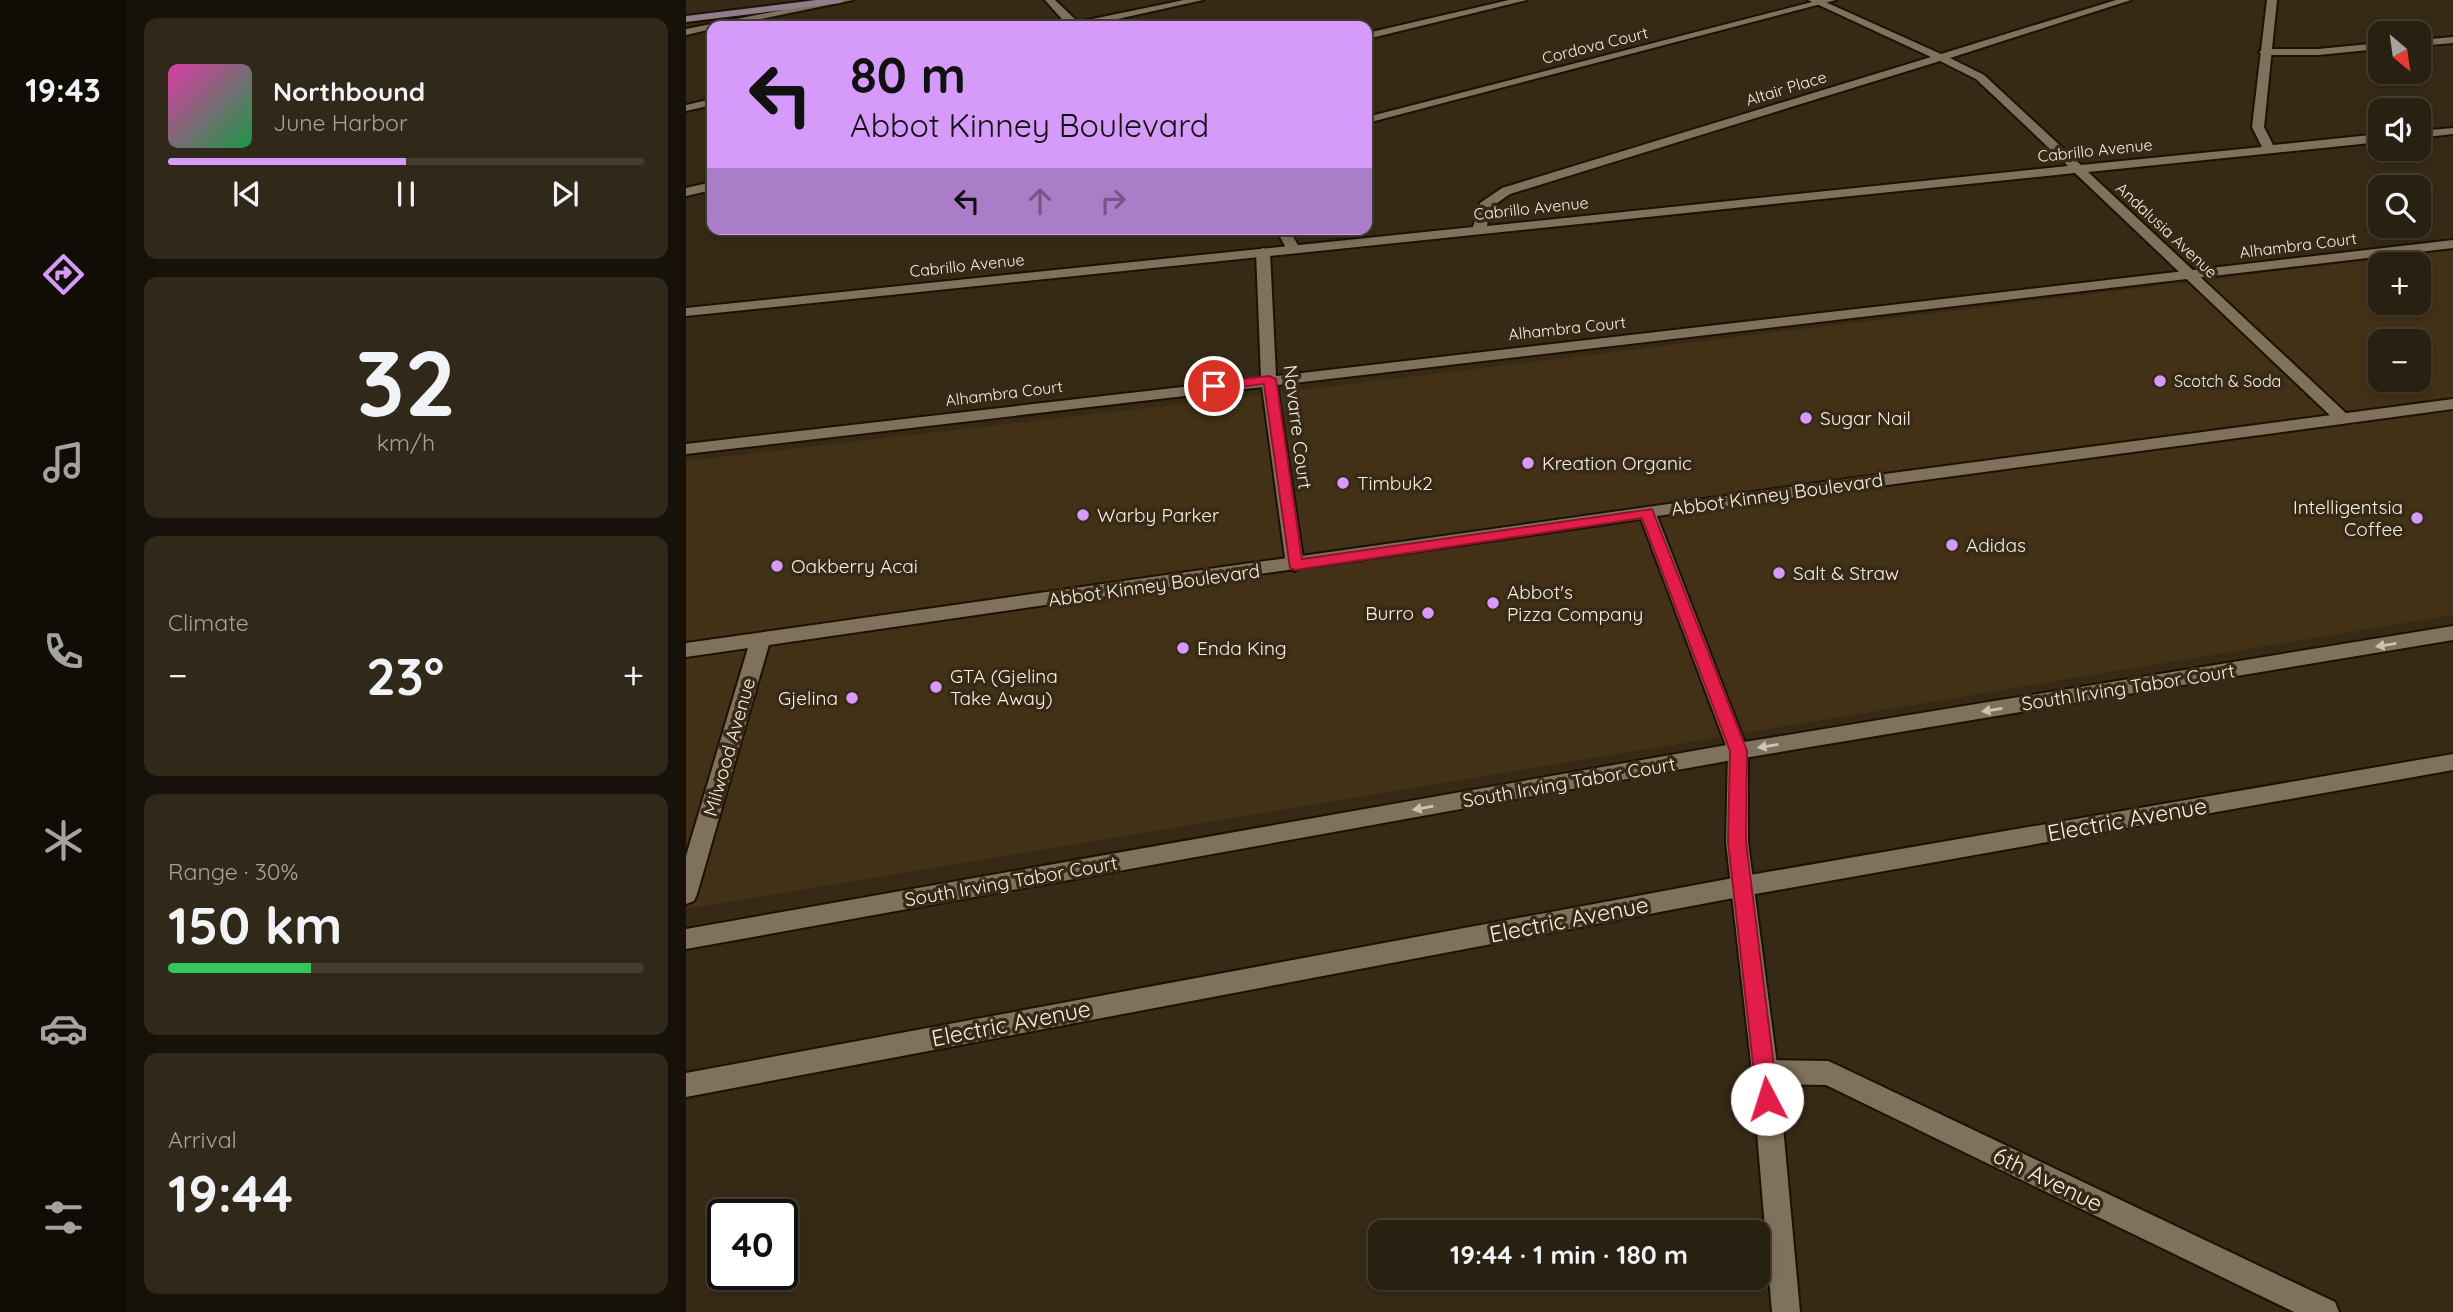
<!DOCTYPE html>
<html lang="en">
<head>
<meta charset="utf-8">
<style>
  body { margin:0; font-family:Quicksand,sans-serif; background:#302819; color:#f1f3f6; height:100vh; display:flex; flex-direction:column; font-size:26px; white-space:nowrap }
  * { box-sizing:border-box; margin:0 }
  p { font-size:23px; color:#a5a39f }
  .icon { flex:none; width:38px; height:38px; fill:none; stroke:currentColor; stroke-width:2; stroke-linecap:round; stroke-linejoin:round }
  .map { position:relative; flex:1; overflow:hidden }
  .sheet { display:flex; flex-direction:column; gap:18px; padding:18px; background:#161209; width:560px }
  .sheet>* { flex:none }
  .guide { position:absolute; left:21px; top:21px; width:665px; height:214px; border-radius:14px; box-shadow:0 4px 10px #0003,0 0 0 2px #443e30; background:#d69bfa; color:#111; overflow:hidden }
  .needle { width:46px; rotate:151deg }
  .tools { position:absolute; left:1682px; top:21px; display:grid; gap:14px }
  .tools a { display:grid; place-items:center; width:63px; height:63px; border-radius:14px; background:#282010; box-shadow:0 4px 10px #0003,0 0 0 2px #443e30; font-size:35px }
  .speed { position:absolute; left:21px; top:1199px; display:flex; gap:14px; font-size:35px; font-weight:700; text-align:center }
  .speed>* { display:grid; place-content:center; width:91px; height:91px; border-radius:50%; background:#282010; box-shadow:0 4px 10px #0003,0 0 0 2px #443e30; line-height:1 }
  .speed .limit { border:4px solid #111; border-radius:10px; background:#fff; color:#111 }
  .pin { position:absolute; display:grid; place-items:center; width:60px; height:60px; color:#fff; margin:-30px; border:4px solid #fff; border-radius:50%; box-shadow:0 2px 7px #0007 }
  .me { position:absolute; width:77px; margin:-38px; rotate:355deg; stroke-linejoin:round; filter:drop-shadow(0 0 5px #0008) }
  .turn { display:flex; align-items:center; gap:24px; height:147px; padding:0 28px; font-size:32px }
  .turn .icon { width:91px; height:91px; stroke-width:2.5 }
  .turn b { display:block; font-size:49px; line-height:60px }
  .lanes { display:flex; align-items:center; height:66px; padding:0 28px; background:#0003; justify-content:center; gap:35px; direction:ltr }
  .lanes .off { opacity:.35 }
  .big { font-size:52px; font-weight:800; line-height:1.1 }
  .sheet .card { flex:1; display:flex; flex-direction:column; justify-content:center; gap:10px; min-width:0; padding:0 24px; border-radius:14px; background:#302819 }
  .sheet .dial { align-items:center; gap:0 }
  .dial b { font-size:91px; line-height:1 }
  .song { display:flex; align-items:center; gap:21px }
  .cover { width:84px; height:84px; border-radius:10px; background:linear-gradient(135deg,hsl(320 70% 55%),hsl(140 70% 35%)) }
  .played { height:7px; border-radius:4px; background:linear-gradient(90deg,#d69bfa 50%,#443e30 50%) }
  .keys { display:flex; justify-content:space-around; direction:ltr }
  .heat { display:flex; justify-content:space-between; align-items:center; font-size:38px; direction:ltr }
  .charge { height:10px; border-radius:5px; background:linear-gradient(90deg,#34c759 30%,#443e30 0) }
  .trip { position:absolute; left:682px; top:1220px; width:402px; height:70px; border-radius:14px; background:#282010; box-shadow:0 4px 10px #0003,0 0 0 2px #443e30; font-weight:800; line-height:70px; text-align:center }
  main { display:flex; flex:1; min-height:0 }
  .dock { display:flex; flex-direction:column; width:126px; justify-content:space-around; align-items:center; background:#100d06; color:#a5a39f }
  .dock .icon { width:49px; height:49px }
  .dock .selected { color:#d69bfa }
  .dock b { font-size:32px; color:#f1f3f6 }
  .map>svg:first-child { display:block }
</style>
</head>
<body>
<main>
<nav class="dock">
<b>19:43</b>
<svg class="icon selected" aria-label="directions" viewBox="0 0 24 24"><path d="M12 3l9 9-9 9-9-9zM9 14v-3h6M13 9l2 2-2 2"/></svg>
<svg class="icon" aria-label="music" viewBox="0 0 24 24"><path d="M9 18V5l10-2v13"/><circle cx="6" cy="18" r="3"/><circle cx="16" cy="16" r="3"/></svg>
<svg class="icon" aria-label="phone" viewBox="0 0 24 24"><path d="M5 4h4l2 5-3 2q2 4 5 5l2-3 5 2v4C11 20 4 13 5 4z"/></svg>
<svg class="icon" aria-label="climate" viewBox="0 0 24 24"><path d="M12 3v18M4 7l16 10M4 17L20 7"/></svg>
<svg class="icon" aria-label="car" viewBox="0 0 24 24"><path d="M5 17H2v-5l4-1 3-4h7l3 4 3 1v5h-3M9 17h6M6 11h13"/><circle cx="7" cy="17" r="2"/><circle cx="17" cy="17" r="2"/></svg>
<svg class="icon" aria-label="filters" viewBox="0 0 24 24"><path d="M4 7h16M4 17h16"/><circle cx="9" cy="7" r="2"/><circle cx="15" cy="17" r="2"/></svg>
</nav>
<section class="sheet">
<div class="card">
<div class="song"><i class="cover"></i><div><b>Northbound</b><p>June Harbor</p></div></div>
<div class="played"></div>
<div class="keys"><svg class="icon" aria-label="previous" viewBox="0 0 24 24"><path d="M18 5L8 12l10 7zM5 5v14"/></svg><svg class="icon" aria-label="pause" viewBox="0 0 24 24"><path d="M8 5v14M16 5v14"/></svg><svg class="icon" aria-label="next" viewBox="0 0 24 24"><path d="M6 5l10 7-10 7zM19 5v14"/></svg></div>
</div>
<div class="card dial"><b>32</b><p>km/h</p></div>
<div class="card"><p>Climate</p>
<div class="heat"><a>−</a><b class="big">23°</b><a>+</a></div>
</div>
<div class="card"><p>Range · 30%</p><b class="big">150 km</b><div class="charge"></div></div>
<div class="card"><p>Arrival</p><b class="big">19:44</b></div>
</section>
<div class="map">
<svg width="1767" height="1312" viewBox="0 0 1767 1312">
  <rect width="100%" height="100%" fill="#362a16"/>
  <path fill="#423117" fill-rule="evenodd" d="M1767,250V615L0,909V461L574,395ZM1694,264H1732V303H1694ZM1694,341H1732V380H1694Z"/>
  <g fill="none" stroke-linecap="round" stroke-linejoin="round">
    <g stroke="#1d1201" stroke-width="4">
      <path id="service" d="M359,0H369L392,22L498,0H517L400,26H382Z
        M1134,0H1150L681,123V117Z
        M1767,37V43L1732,46V40Z
        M1694,43V49L1632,55H1578L1573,52L1578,49H1632Z
        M26,99V105L0,111V105Z
        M590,229H603L614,249L612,252H602Z
        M1767,240V248L591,385L618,565L609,571L600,565L576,387L0,454V444L575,378L570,252L577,248L584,252L590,376Z
        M1767,626V640L1052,759L0,949V929L1052,743Z"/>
    </g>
    <g stroke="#1d1201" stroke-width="4">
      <path id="minor" d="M147,0H167L41,26H26V29L0,35V29Z
        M823,0H841L681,39V33Z
        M1122,0H1135L1255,54L1430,0H1445L1264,58L1298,75L1395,165L1576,147L1566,127L1581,0H1591L1578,127L1587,145L1694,134V142L1402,172L1663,416L1665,419L1663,422H1651L1389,173L0,316V308L787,227L794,203L816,188L1245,57ZM1254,61L1290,79L1382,166L801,226L804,208L824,194Z
        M1767,128V134L1732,138V131Z
        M26,182V190L0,196V188Z
        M74,634L81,636L84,641L11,894L8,901L0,904V856L64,641L67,636Z
        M1767,754V770L1058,896L0,1097V1073L1058,876Z
        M1079,1060L1142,1061L1151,1065L1649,1302L1653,1312H1608L1140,1085L1079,1084L1070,1080L1066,1072L1070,1064Z"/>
    </g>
    <g stroke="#1d1201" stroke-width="4">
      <path id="tertiary" d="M1767,399V409L971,516L1062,751V842L1092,1072L1114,1312H1086L1066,1072L1040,842L1042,751L955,519L0,657V643L1138,482Z"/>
    </g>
    <g stroke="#1d1201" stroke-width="4">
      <path id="secondary" d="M130,0H159L154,3L0,22V16Z"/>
    </g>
    <use href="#service" fill="#7f715b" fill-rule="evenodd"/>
    <use href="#minor" fill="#7f715b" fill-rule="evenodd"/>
    <use href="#tertiary" fill="#7f715b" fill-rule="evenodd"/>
    <use href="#secondary" fill="#8f7d8c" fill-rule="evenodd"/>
  </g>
  <defs><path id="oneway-solid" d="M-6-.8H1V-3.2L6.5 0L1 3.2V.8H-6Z" transform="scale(1.75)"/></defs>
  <g fill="#cec3b3">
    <use href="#oneway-solid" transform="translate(1700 645) rotate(171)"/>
    <use href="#oneway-solid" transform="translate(1306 710) rotate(171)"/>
    <use href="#oneway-solid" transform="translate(1082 746) rotate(171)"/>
    <use href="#oneway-solid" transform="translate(737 808) rotate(170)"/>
  </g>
  <path fill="#e11d48" stroke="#92132f" stroke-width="2" d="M583,376L590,379L616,559L966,509L1061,751L1060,842L1092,1099L1089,1106L1081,1109L1074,1106L1071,1099L1042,842L1044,751L956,518L609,570L604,568L578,384L528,390L522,386L528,382Z"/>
  <g fill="#d69bfa" stroke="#362a16" stroke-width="2.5">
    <circle cx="1474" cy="381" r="7"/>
    <circle cx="1120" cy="418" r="7"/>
    <circle cx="842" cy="463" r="7"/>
    <circle cx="657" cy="483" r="7"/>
    <circle cx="397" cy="515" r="7"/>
    <circle cx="1731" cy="518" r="7"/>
    <circle cx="1266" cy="545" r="7"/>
    <circle cx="91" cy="566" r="7"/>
    <circle cx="1093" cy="573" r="7"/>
    <circle cx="807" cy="603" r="7"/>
    <circle cx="742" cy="613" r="7"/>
    <circle cx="497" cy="648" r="7"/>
    <circle cx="250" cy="687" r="7"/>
    <circle cx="166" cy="698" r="7"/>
  </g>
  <g text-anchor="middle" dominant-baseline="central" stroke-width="7" stroke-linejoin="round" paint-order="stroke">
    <g font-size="16" fill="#f8efe3" stroke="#362a16">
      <text transform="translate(909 45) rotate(-14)">Cordova Court</text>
      <text transform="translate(1100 88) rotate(-17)">Altair Place</text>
      <text transform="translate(1409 150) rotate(-6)">Cabrillo Avenue</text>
      <text transform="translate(845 208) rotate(-6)">Cabrillo Avenue</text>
      <text transform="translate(1481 230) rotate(43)">Andalusia Avenue</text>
      <text transform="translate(1612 245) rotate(-7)">Alhambra Court</text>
      <text transform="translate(281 265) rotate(-6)">Cabrillo Avenue</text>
      <text transform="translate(881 328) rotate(-6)">Alhambra Court</text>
      <text transform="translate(318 393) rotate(-7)">Alhambra Court</text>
    </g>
    <g font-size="16" fill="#f8efe3" stroke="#362a16" text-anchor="start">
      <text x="1488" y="381">Scotch &amp; Soda</text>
    </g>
    <g font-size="19" fill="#f8efe3" stroke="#362a16" text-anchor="start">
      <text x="1134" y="418">Sugar Nail</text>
      <text x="856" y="463">Kreation Organic</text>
      <text x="671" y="483">Timbuk2</text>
      <text x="1717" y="507" text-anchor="end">Intelligentsia<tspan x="1717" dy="22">Coffee</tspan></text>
      <text x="411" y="515">Warby Parker</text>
      <text x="1280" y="545">Adidas</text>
      <text x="105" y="566">Oakberry Acai</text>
      <text x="1107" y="573">Salt &amp; Straw</text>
      <text x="821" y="592">Abbot's<tspan x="821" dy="22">Pizza Company</tspan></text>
      <text x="728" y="613" text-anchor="end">Burro</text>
      <text x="511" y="648">Enda King</text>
      <text x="264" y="676">GTA (Gjelina<tspan x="264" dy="22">Take Away)</tspan></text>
      <text x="152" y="698" text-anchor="end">Gjelina</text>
    </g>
    <g font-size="19" fill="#f8efe3" stroke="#362a16">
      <text transform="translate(612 427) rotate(83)">Navarre Court</text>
      <text transform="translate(1091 494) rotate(-8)">Abbot Kinney Boulevard</text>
      <text transform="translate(468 585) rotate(-8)">Abbot Kinney Boulevard</text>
      <text transform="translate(1442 687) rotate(-9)">South Irving Tabor Court</text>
      <text transform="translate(43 747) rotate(-74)">Milwood Avenue</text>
      <text transform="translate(883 782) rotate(-10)">South Irving Tabor Court</text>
      <text transform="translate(325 881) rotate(-10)">South Irving Tabor Court</text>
    </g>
    <g font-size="23" fill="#f8efe3" stroke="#362a16">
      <text transform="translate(1441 819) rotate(-10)">Electric Avenue</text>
      <text transform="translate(883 919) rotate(-11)">Electric Avenue</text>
      <text transform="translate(325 1023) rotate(-11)">Electric Avenue</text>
      <text transform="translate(1362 1179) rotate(26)">6th Avenue</text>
    </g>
  </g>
</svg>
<div class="tools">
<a><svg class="needle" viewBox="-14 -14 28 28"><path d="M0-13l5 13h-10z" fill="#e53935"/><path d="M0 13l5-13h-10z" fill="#a5a39f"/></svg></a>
<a><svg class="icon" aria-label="sound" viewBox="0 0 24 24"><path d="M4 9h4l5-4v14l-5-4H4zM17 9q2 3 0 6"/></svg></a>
<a><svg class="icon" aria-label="search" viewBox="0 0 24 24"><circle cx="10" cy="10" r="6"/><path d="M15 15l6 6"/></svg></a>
<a>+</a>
<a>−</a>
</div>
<div class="speed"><div class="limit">40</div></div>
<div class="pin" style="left:528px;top:386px;background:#d93025"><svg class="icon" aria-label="arrive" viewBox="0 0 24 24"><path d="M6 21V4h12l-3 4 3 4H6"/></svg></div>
<svg class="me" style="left:1081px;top:1099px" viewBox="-20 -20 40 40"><circle r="19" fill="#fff"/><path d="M0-13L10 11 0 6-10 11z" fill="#e11d48"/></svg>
<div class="trip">19:44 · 1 min · 180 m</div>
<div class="guide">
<div class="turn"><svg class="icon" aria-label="left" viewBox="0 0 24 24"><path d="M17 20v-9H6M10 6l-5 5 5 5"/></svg><div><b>80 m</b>Abbot Kinney Boulevard</div></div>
<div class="lanes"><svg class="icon" aria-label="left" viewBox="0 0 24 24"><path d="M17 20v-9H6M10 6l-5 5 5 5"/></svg><svg class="icon off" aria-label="ahead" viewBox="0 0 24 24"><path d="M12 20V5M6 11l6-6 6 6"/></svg><svg class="icon off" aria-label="right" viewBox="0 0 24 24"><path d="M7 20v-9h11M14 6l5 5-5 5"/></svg></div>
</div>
</div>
</main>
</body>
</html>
